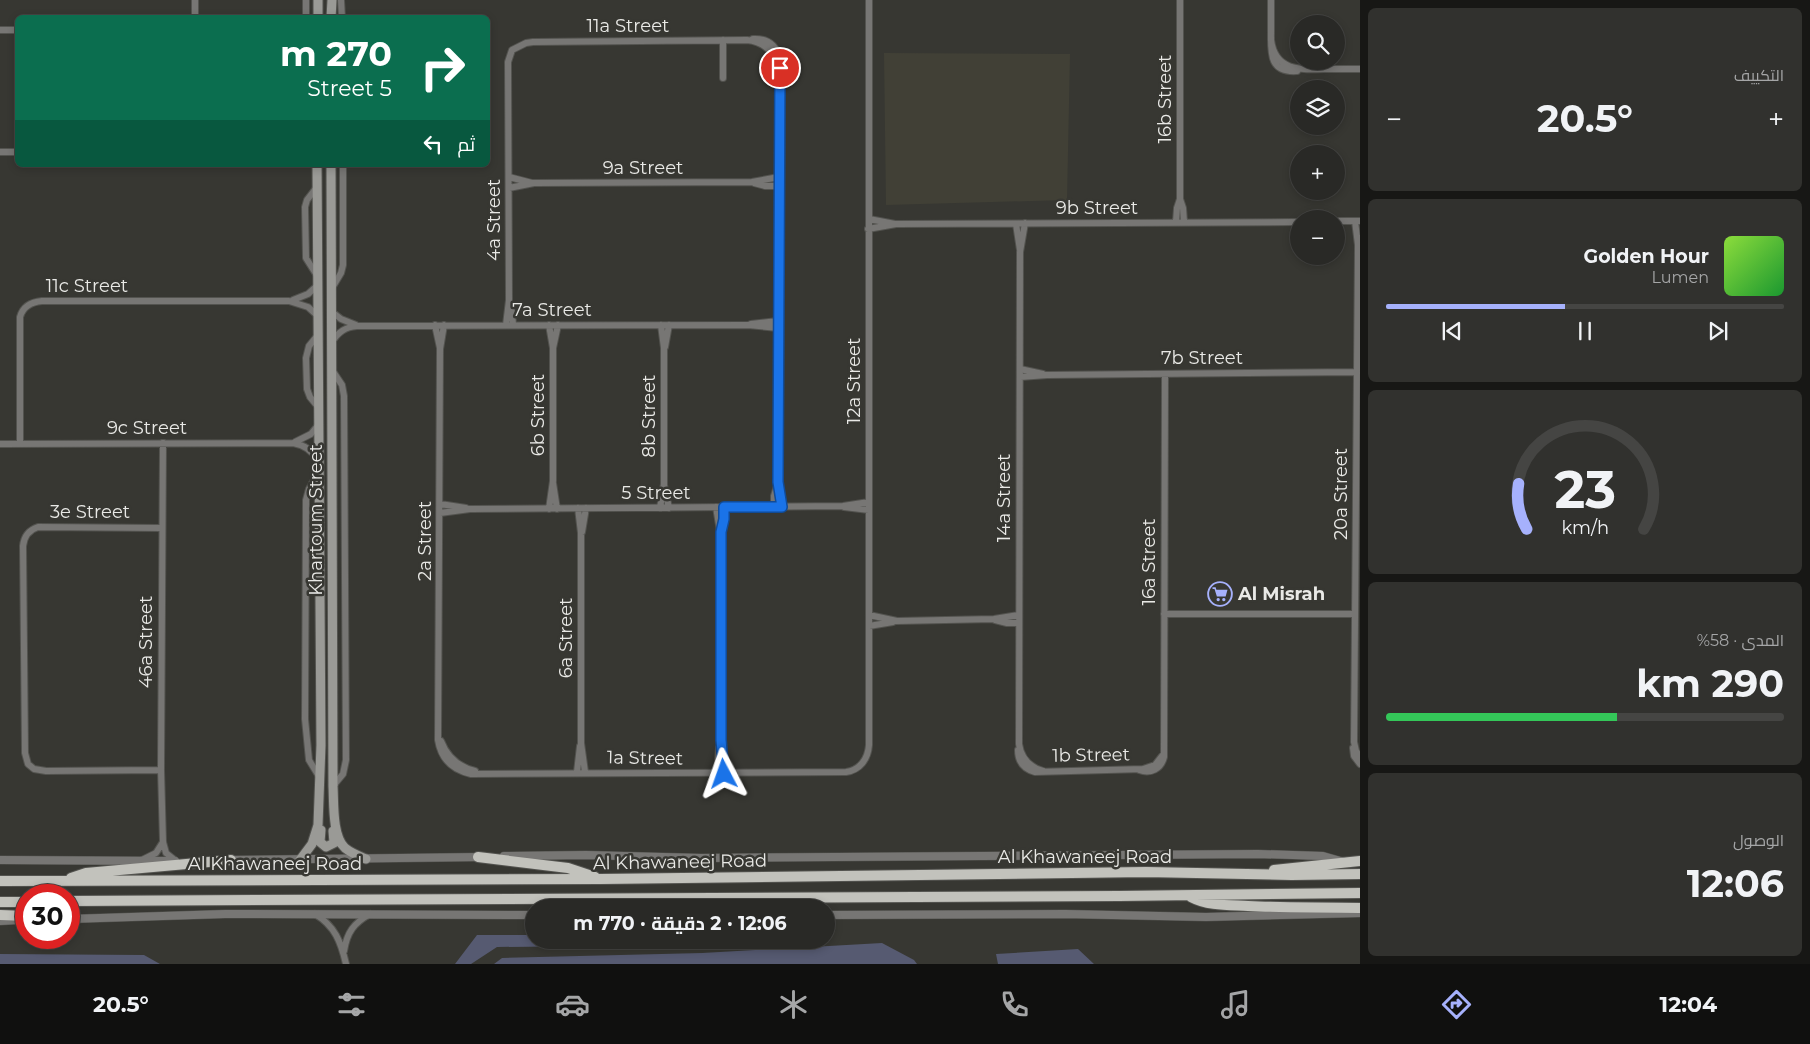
<!DOCTYPE html>
<html lang="ar">
<head>
<meta charset="utf-8">
<style>
  body { margin:0; font-family:Montserrat,Cairo,sans-serif; background:#31312e; color:#f1f3f6; direction:rtl; height:100vh; display:flex; flex-direction:column; font-size:19px; white-space:nowrap }
  * { box-sizing:border-box; margin:0 }
  p { font-size:16px; color:#a5a6a7 }
  .icon { flex:none; width:28px; height:28px; fill:none; stroke:currentColor; stroke-width:2; stroke-linecap:round; stroke-linejoin:round }
  .map { position:relative; flex:1; overflow:hidden; direction:ltr }
  .side { display:flex; flex-direction:column; gap:8px; padding:8px; background:#171715; width:450px }
  .side>* { flex:none }
  .hud { position:absolute; left:15px; top:15px; width:475px; height:152px; border-radius:8px; box-shadow:0 2px 8px #0003,0 0 0 1px #454543; direction:rtl; background:#0b6e4f; color:#fff; overflow:hidden }
  .tools { position:absolute; left:1290px; top:15px; display:grid; gap:10px }
  .tools a { display:grid; place-items:center; width:55px; height:55px; border-radius:50%; background:#292926; box-shadow:0 2px 8px #0003,0 0 0 1px #454543; font-size:25px }
  .speed { position:absolute; left:15px; top:884px; display:flex; gap:10px; font-size:25px; font-weight:700; text-align:center }
  .speed>* { display:grid; place-content:center; width:65px; height:65px; border-radius:50%; background:#292926; box-shadow:0 2px 8px #0003,0 0 0 1px #454543; line-height:1 }
  .speed .limit { border:8px solid #d22; background:#fff; color:#111 }
  .pin { position:absolute; display:grid; place-items:center; width:42px; height:42px; color:#fff; margin:-21px; border:2px solid #fff; border-radius:50%; box-shadow:0 1px 5px #0007 }
  .me { position:absolute; width:55px; margin:-28px; rotate:356deg; stroke-linejoin:round; filter:drop-shadow(0 0 4px #0008) }
  .turn { display:flex; align-items:center; gap:18px; height:105px; padding:0 15px; font-size:22px }
  .turn .icon { width:65px; height:65px; stroke-width:2.5 }
  .turn b { display:block; font-size:35px; line-height:42px }
  .then { display:flex; align-items:center; height:48px; padding:0 15px; background:#0003; gap:10px; font-size:19px }
  .big { font-size:38px; font-weight:700; line-height:1.1 }
  .side .widget { flex:1; display:flex; flex-direction:column; justify-content:center; gap:8px; min-width:0; padding:0 18px; border-radius:8px; background:#31312e }
  .side .dial { align-items:center; gap:0 }
  .dial svg { height:130px; overflow:visible; fill:none; stroke:#454543; stroke-width:7; stroke-linecap:round; text-anchor:middle }
  .dial text { fill:#f1f3f6; stroke:none }
  .song { display:flex; align-items:center; gap:15px }
  .cover { width:60px; height:60px; border-radius:8px; background:linear-gradient(135deg,hsl(90 70% 55%),hsl(130 70% 35%)) }
  .played { height:5px; border-radius:2px; background:linear-gradient(90deg,#a6b1fc 45%,#454543 45%) }
  .keys { display:flex; justify-content:space-around; direction:ltr }
  .heat { display:flex; justify-content:space-between; align-items:center; font-size:28px; direction:ltr }
  .charge { height:8px; border-radius:4px; background:linear-gradient(90deg,#34c759 58%,#454543 0) }
  .trip { position:absolute; left:525px; top:899px; width:310px; height:50px; border-radius:25px; background:#292926; box-shadow:0 2px 8px #0003,0 0 0 1px #454543; font-weight:700; line-height:50px; text-align:center; direction:rtl }
  .tabs { display:flex; height:80px; justify-content:space-around; align-items:center; background:#10100f; color:#a5a6a7 }
  .tabs .icon { width:35px; height:35px }
  .tabs .active { color:#a6b1fc }
  .tabs b { font-size:22px; color:#f1f3f6 }
  main { display:flex; flex:1; min-height:0 }
  .map>svg:first-child { display:block }
</style>
</head>
<body>
<main>
<section class="side">
<div class="widget"><p>التكييف</p>
<div class="heat"><a>−</a><b class="big">20.5°</b><a>+</a></div>
</div>
<div class="widget">
<div class="song"><i class="cover"></i><div><b>Golden Hour</b><p>Lumen</p></div></div>
<div class="played"></div>
<div class="keys"><svg class="icon" aria-label="previous" viewBox="0 0 24 24"><path d="M18 5L8 12l10 7zM5 5v14"/></svg><svg class="icon" aria-label="pause" viewBox="0 0 24 24"><path d="M8 5v14M16 5v14"/></svg><svg class="icon" aria-label="next" viewBox="0 0 24 24"><path d="M6 5l10 7-10 7zM19 5v14"/></svg></div>
</div>
<div class="widget dial"><svg viewBox="0 0 100 80">
<path d="M14 69A42 42 0 1 1 86 69"/>
<path d="M14 69A42 42 0 0 1 9 41" stroke="#a6b1fc"/>
<text x="50" y="56" font-size="32" font-weight="700">23</text>
<text x="50" y="72" font-size="11">km/h</text>
</svg></div>
<div class="widget"><p>المدى · 58%</p><b class="big">290 km</b><div class="charge"></div></div>
<div class="widget"><p>الوصول</p><b class="big">12:06</b></div>
</section>
<div class="map">
<svg width="1360" height="964" viewBox="0 0 1360 964">
  <rect width="100%" height="100%" fill="#373732"/>
  <path fill="#414036" d="M884,53L1070,54L1067,200L886,205Z"/>
  <path fill="#565a71" d="M477,935H534V940H783L680,945L497,947L471,964H455Z
    M882,943L914,960L917,964H494L502,958L702,953Z
    M1078,949L1094,964H998L996,954Z
    M0,954L144,955L160,964H0Z"/>
  <g fill="none" stroke-linecap="round" stroke-linejoin="round">
    <g stroke="#53534f" stroke-width="8">
      <path id="minor" d="M195,0V18
        M306,0V18
        M341,0L342,18
        M1271,0C1271,11 1271,22 1271,32C1271,53 1269,73 1297,71
        M0,30H18
        M753,39C770,38 781,49 780,66
        M723,40V78
        M1271,40C1275,71 1300,70 1325,69C1337,69 1348,69 1360,69
        M0,152H18
        M509,177L532,183
        M754,183L765,186H779
        M317,187L307,200L305,207L306,258L318,277
        M509,188L534,183L752,182L779,177
        M1180,199L1183,208L1184,222
        M869,219L895,224
        M1336,221H1360
        M1355,221L1358,245
        M1176,222L1177,208L1180,199V0
        M1025,223L1020,252L1019,744C1021,758 1029,767 1043,771
        M1016,224L1020,250
        M868,229L896,224L1299,222
        M1360,238L1358,246L1354,742L1356,751L1360,757
        M332,288L341,273L343,265V165
        M293,300L308,294L318,285
        M509,301L512,312L513,325
        M332,312L341,319L356,325
        M751,324L778,321
        M435,325L440,348
        M444,325L440,349L438,740C441,759 453,770 471,774L846,772C860,770 868,759 869,745V0
        M506,325L509,300L508,62L512,50L526,43L533,42L747,40C766,42 776,53 779,72L778,482L782,507
        M549,325L553,348
        M318,335L309,346L306,358L307,389L310,397L319,408
        M332,342C338,332 345,327 357,326L748,325L778,328
        M665,347L669,325
        M1020,369L1043,374
        M332,370L342,385L344,396L346,760L343,774L333,786
        M1020,377L1047,375L1357,372
        M295,442L311,434L319,424
        M20,443V317C23,306 31,302 42,301H289L308,307L318,316
        M163,443L161,770L163,842L166,853L176,861
        M0,444L293,443C305,445 313,451 318,461
        M318,472L309,489L306,500L305,719L309,760L320,778
        M553,483L557,509
        M664,485L669,508
        M440,504L466,508
        M716,507L720,531
        M774,507V496L778,483
        M844,507L869,510
        M578,508L581,533V743L585,772
        M660,508L664,484V348L661,325
        M549,509L553,481V348L558,325
        M440,513L470,509L843,506L869,502
        M582,532L586,508
        M1164,614H1355
        M869,615L897,621L994,619L1019,615
        M995,620L1007,623H1019
        M869,626L893,622
        M441,741C447,757 459,767 475,771
        M1353,748L1354,756L1360,764
        M1018,750C1018,762 1024,769 1035,772L1143,769L1155,765L1162,756
        M161,770L46,771L34,769L28,764L25,753L23,546C24,536 29,530 38,527L161,528
        M1139,770C1151,774 1161,769 1164,757L1165,374
        M577,772L580,746
        M717,773L719,748
        M724,773L721,740V533L724,519V507
        M142,860L156,853L163,842
        M315,914C335,926 341,942 346,964
        M344,951C347,932 354,923 370,914"/>
    </g>
    <g stroke="#53534f" stroke-width="9">
      <path id="tertiary" d="M504,856L586,855L701,858L1258,854L1323,856L1344,862
        M0,860L175,861
        M227,860L483,857
        M826,915L1065,914L1206,917L1360,913
        M69,919L225,914L534,915
        M0,921L18,920"/>
    </g>
    <g stroke="#53534f" stroke-width="11">
      <path id="secondary" d="M318,18V0
        M331,18L332,0
        M331,165L333,786C334,803 332,836 345,848C351,853 359,856 366,859
        M321,830L320,842L326,847L334,843L333,831
        M300,860L312,844L318,825L321,745L317,165"/>
    </g>
    <g stroke="#53534f" stroke-width="12">
      <path id="trunk" d="M478,857L568,868L595,877
        M1274,870L1360,861
        M71,878L86,873L231,860
        M0,881L601,879L1146,872L1292,875L1360,874
        M1191,897C1208,906 1228,905 1248,906C1285,908 1322,907 1360,908
        M69,901L1119,896L1360,893
        M0,902H26
        M703,908L755,903
        M0,915L26,916"/>
    </g>
    <use href="#minor" stroke="#777674" stroke-width="6"/>
    <use href="#tertiary" stroke="#777674" stroke-width="8"/>
    <use href="#secondary" stroke="#9a9a96" stroke-width="9"/>
    <use href="#trunk" stroke="#c2c2bc" stroke-width="10"/>
  </g>
  <g fill="none" stroke-linecap="round" stroke-linejoin="round">
    <g stroke="#114b97" stroke-width="12">
      <path id="route" d="M724,774L721,740V532L724,519V507H782L778,482L780,68"/>
    </g>
    <use href="#route" stroke="#1a73e8" stroke-width="9"/>
  </g>
  <defs>
    <g id="supermarket-ring" transform="scale(1.25)"><circle r="9.5" fill="#373732" stroke="#a6b1fc" stroke-width="1.5"/><path d="M-6-5.5h2.5l.6 2H6L4.5 2H-2.5L-4.4-4H-6ZM-1.5 3.2a1.3 1.3 0 1 0 .1 0ZM3 3.2a1.3 1.3 0 1 0 .1 0Z" fill="#a6b1fc"/></g>
  </defs>
  <g fill-rule="evenodd">
    <use href="#supermarket-ring" x="1220" y="594"/>
  </g>
  <g text-anchor="middle" dominant-baseline="central" stroke-width="5" stroke-linejoin="round" paint-order="stroke">
    <g font-size="18" fill="#e9e9e6" stroke="#373732">
      <text x="628" y="26">11a Street</text>
      <text transform="translate(1165 99) rotate(-90)">16b Street</text>
      <text x="643" y="168">9a Street</text>
      <text x="1097" y="208">9b Street</text>
      <text transform="translate(494 220) rotate(-90)">4a Street</text>
      <text x="87" y="286">11c Street</text>
      <text x="552" y="310">7a Street</text>
      <text x="1202" y="358">7b Street</text>
      <text transform="translate(854 381) rotate(-90)">12a Street</text>
      <text transform="translate(538 415) rotate(-90)">6b Street</text>
      <text transform="translate(649 416) rotate(-90)">8b Street</text>
      <text x="147" y="428">9c Street</text>
      <text x="656" y="493">5 Street</text>
      <text transform="translate(1341 494) rotate(-90)">20a Street</text>
      <text transform="translate(1004 498) rotate(-90)">14a Street</text>
      <text x="90" y="512">3e Street</text>
      <text transform="translate(316 520) rotate(-90)">Khartoum Street</text>
      <text transform="translate(425 541) rotate(-90)">2a Street</text>
      <text transform="translate(1149 562) rotate(-90)">16a Street</text>
      <text transform="translate(566 638) rotate(-90)">6a Street</text>
      <text transform="translate(146 642) rotate(-90)">46a Street</text>
      <text transform="translate(1091 755) rotate(-1)">1b Street</text>
      <text transform="translate(645 758) rotate(1)">1a Street</text>
      <text x="1085" y="857">Al Khawaneej Road</text>
      <text transform="translate(680 862) rotate(-1)">Al Khawaneej Road</text>
      <text x="275" y="864">Al Khawaneej Road</text>
    </g>
    <g font-size="18" font-weight="bold" fill="#e9e9e6" stroke="#373732" text-anchor="start">
      <text x="1238" y="594">Al Misrah</text>
    </g>
  </g>
</svg>
<div class="tools">
<a><svg class="icon" aria-label="search" viewBox="0 0 24 24"><circle cx="10" cy="10" r="6"/><path d="M15 15l6 6"/></svg></a>
<a><svg class="icon" aria-label="layers" viewBox="0 0 24 24"><path d="M12 4l9 5-9 5-9-5zM3 14l9 5 9-5"/></svg></a>
<a>+</a>
<a>−</a>
</div>
<div class="speed"><div class="limit">30</div></div>
<div class="pin" style="left:780px;top:68px;background:#d93025"><svg class="icon" aria-label="arrive" viewBox="0 0 24 24"><path d="M6 21V4h12l-3 4 3 4H6"/></svg></div>
<svg class="me" style="left:724px;top:774px" viewBox="-20 -20 40 40"><path d="M0-17L14 15 0 8-14 15z" fill="#1a73e8" stroke="#fff" stroke-width="4"/></svg>
<div class="trip">12:06 · 2 دقيقة · 770 m</div>
<div class="hud">
<div class="turn"><svg class="icon" aria-label="right" viewBox="0 0 24 24"><path d="M7 20v-9h11M14 6l5 5-5 5"/></svg><div><b>270 m</b>5 Street</div></div>
<div class="then">ثم<svg class="icon" aria-label="left" viewBox="0 0 24 24"><path d="M17 20v-9H6M10 6l-5 5 5 5"/></svg></div>
</div>
</div>
</main>
<nav class="tabs">
<b>12:04</b>
<svg class="icon active" aria-label="directions" viewBox="0 0 24 24"><path d="M12 3l9 9-9 9-9-9zM9 14v-3h6M13 9l2 2-2 2"/></svg>
<svg class="icon" aria-label="music" viewBox="0 0 24 24"><path d="M9 18V5l10-2v13"/><circle cx="6" cy="18" r="3"/><circle cx="16" cy="16" r="3"/></svg>
<svg class="icon" aria-label="phone" viewBox="0 0 24 24"><path d="M5 4h4l2 5-3 2q2 4 5 5l2-3 5 2v4C11 20 4 13 5 4z"/></svg>
<svg class="icon" aria-label="climate" viewBox="0 0 24 24"><path d="M12 3v18M4 7l16 10M4 17L20 7"/></svg>
<svg class="icon" aria-label="car" viewBox="0 0 24 24"><path d="M5 17H2v-5l4-1 3-4h7l3 4 3 1v5h-3M9 17h6M6 11h13"/><circle cx="7" cy="17" r="2"/><circle cx="17" cy="17" r="2"/></svg>
<svg class="icon" aria-label="filters" viewBox="0 0 24 24"><path d="M4 7h16M4 17h16"/><circle cx="9" cy="7" r="2"/><circle cx="15" cy="17" r="2"/></svg>
<b>20.5°</b>
</nav>
</body>
</html>
